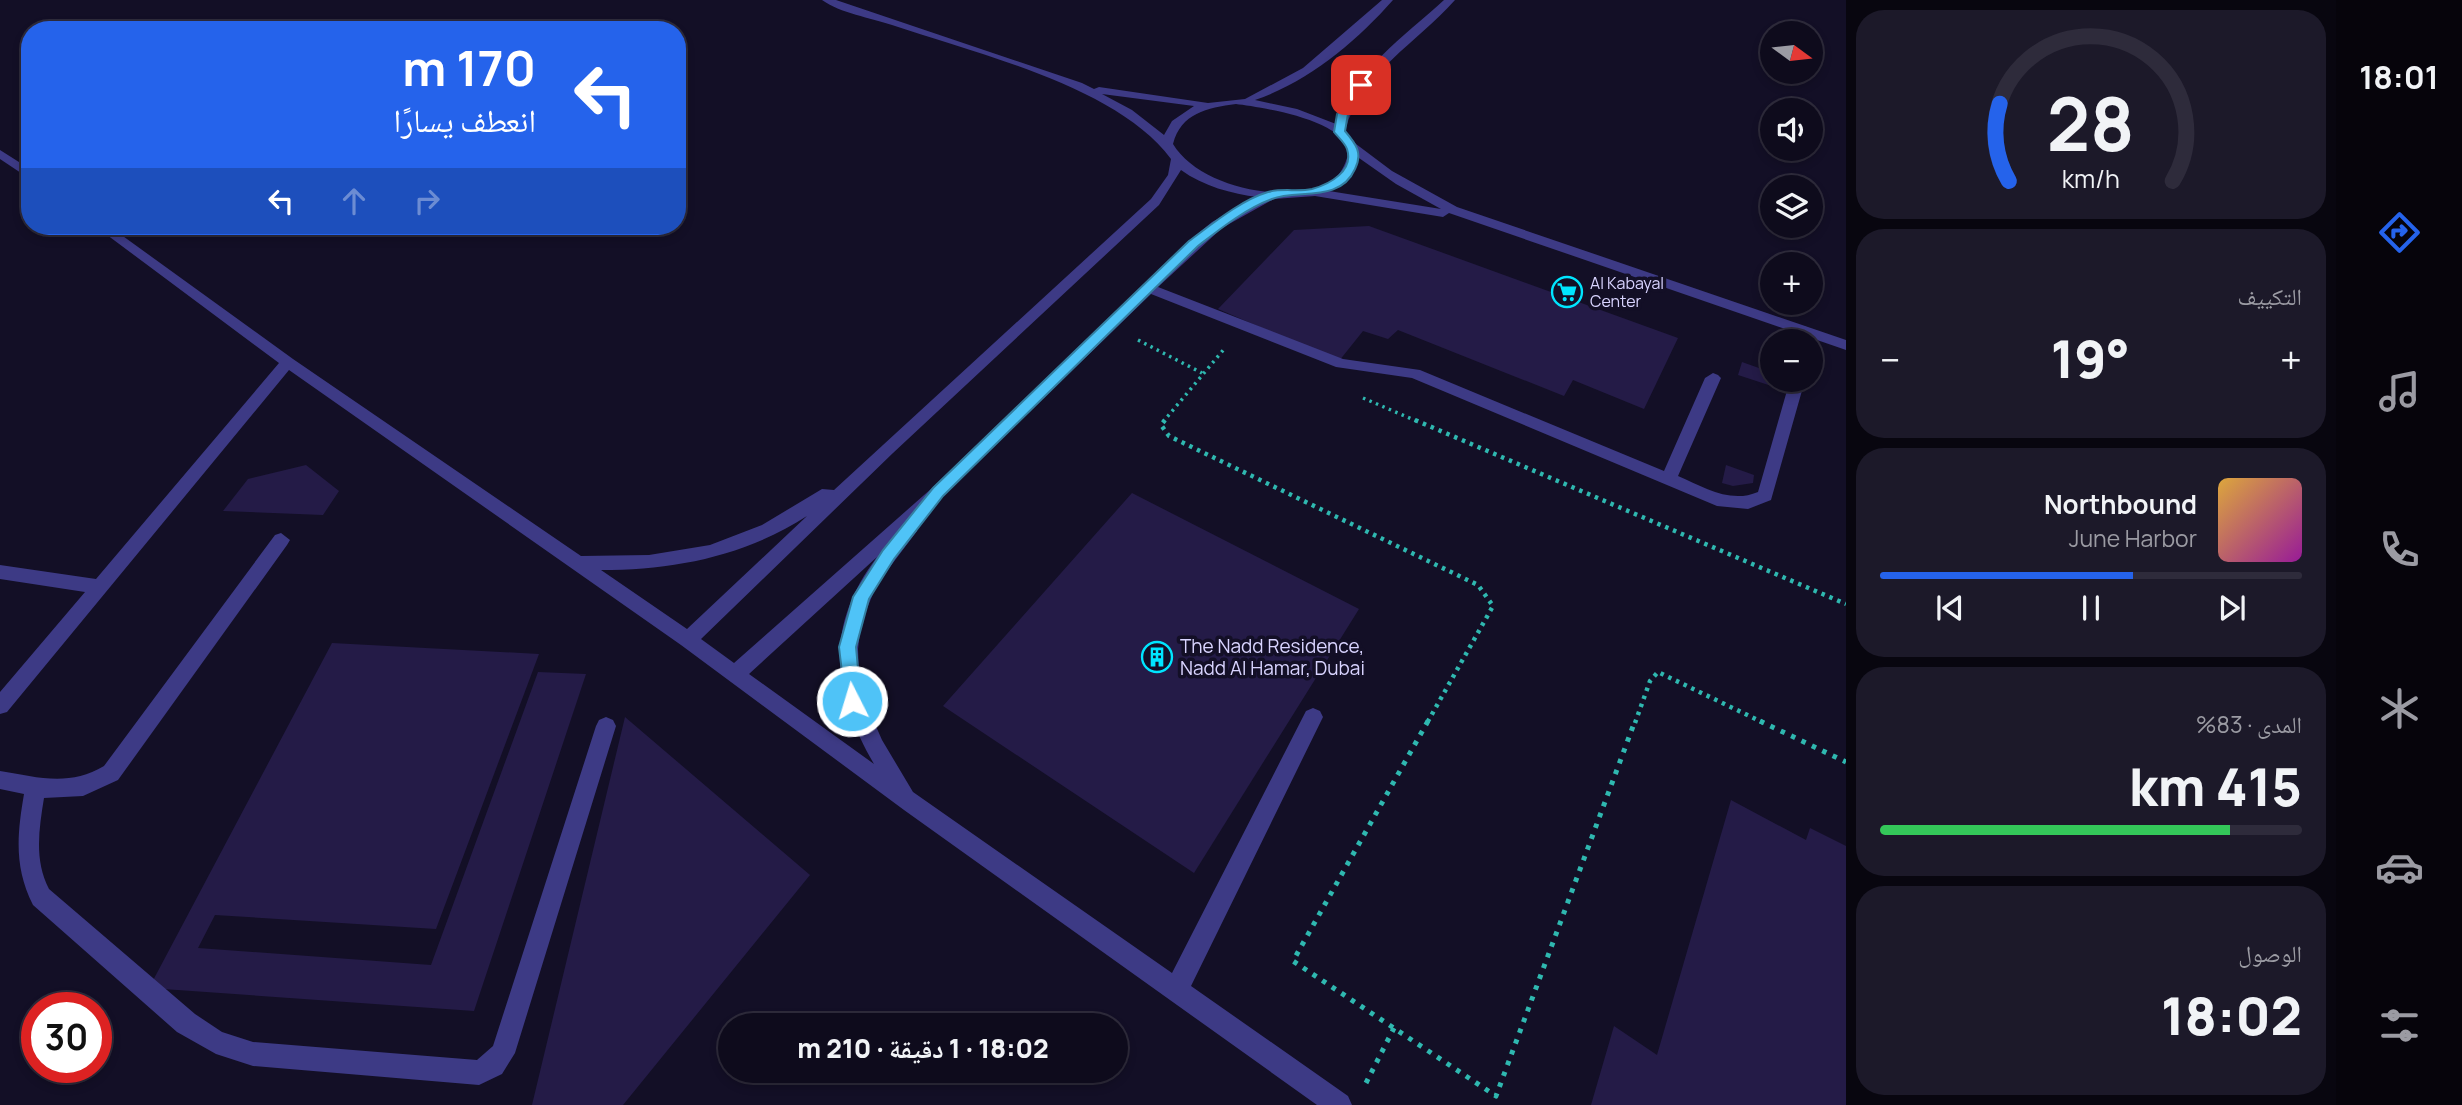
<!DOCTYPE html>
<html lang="ar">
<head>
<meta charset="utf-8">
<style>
  body { margin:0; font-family:Manrope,"Noto Naskh Arabic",sans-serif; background:#1c1929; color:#f1f3f6; direction:rtl; height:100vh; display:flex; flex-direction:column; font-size:26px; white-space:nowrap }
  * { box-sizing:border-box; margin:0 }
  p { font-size:23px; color:#9b9ba3 }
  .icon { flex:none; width:38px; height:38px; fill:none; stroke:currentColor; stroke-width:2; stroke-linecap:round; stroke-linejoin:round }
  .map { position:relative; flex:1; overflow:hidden; direction:ltr }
  .side { display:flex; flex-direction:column; gap:10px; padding:10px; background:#08060f; width:490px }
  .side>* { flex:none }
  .banner { position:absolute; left:21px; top:21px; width:665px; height:214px; border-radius:28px; box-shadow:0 4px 10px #0003,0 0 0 2px #2e2b3b; direction:rtl; background:#2563eb; color:#fff; overflow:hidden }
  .needle { width:46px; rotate:105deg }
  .controls { position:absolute; left:1760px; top:21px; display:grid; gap:14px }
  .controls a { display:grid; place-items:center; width:63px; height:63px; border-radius:50%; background:#0e0b1c; box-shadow:0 4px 10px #0003,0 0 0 2px #2e2b3b; font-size:35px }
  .speed { position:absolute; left:21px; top:992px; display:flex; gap:14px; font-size:35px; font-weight:700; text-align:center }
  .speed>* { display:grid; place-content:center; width:91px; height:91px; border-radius:50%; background:#0e0b1c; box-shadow:0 4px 10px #0003,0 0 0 2px #2e2b3b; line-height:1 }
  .speed .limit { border:10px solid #d22; background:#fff; color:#111 }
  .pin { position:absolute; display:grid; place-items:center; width:60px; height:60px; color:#fff; margin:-30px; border-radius:14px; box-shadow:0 4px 10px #0006 }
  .me { position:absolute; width:77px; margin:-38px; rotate:355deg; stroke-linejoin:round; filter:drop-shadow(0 0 5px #0008) }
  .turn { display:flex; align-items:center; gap:24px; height:147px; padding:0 35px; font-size:32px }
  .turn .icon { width:91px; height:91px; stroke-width:2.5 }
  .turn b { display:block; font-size:49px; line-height:60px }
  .lanes { display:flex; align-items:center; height:66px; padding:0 35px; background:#0003; justify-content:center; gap:35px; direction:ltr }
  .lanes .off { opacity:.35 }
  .big { font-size:52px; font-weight:800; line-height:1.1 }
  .side .tile { flex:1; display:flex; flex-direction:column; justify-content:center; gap:10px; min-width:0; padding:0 24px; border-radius:28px; background:#1c1929 }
  .side .dial { align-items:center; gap:0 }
  .dial svg { height:182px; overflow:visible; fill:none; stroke:#2e2b3b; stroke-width:7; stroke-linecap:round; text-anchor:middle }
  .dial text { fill:#f1f3f6; stroke:none }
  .song { display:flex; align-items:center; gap:21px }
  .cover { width:84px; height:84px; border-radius:10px; background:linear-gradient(135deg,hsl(40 70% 55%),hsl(300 70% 35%)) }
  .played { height:7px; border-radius:4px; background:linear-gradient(90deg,#2563eb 60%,#2e2b3b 60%) }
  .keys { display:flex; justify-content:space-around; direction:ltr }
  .heat { display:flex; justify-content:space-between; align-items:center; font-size:38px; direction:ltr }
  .charge { height:10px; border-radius:5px; background:linear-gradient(90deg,#34c759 83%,#2e2b3b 0) }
  .trip { position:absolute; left:718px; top:1013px; width:410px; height:70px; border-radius:35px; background:#0e0b1c; box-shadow:0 4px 10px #0003,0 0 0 2px #2e2b3b; font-weight:800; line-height:70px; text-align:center; direction:rtl }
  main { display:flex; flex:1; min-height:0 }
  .menu { display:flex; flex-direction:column; width:126px; justify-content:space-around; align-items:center; background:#06040b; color:#9b9ba3 }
  .menu .icon { width:49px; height:49px }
  .menu .current { color:#2563eb }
  .menu b { font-size:32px; color:#f1f3f6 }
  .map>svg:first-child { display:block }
</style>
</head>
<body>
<main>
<nav class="menu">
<b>18:01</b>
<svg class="icon current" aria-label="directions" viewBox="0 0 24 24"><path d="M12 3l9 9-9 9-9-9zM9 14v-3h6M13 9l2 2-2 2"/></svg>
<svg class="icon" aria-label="music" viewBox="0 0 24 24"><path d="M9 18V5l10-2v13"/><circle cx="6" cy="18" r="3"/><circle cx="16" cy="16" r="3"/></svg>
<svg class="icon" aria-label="phone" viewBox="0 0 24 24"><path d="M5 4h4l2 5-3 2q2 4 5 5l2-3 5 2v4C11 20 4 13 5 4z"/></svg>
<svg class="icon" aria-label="climate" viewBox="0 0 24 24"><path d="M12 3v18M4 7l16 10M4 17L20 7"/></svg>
<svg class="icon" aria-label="car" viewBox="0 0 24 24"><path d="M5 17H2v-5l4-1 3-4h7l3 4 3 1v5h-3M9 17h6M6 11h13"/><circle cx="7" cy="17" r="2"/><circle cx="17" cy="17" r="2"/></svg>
<svg class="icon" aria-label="filters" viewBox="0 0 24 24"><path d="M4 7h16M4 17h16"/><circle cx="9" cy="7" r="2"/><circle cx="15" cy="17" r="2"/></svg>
</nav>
<section class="side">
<div class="tile dial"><svg viewBox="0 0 100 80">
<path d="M14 69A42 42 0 1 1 86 69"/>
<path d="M14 69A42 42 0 0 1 10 35" stroke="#2563eb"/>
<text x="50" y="56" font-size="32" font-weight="700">28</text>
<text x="50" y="72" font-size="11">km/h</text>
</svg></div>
<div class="tile"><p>التكييف</p>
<div class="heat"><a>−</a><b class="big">19°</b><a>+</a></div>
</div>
<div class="tile">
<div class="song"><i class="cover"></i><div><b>Northbound</b><p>June Harbor</p></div></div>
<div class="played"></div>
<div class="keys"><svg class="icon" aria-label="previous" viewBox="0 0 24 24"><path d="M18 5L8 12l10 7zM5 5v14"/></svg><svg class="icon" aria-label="pause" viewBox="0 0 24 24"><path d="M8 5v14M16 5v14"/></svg><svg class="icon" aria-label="next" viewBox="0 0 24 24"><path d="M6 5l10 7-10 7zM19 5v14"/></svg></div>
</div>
<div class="tile"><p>المدى · 83%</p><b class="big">415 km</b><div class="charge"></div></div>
<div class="tile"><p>الوصول</p><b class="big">18:02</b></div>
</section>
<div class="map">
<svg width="1846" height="1105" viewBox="0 0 1846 1105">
  <rect width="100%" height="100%" fill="#130f26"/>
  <path fill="#241b47" d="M1369,226L1678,338L1644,409L1573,380L1564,396L1398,330L1388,339L1363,331L1339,361L1218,309L1294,230Z
    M1742,362L1773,373V380H1783L1781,389L1738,375Z
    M306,465L339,491L323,515L223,511L248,479Z
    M1726,465L1754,475L1753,483L1733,486L1722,483Z
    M1132,493L1359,609L1194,873L943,706Z
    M332,643L539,654L436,929L215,915L198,948L431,965L538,672L586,674L474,1011L149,988Z
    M625,717L810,875L623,1105H532Z
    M1731,800L1806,840L1810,828L1846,846V1105H1591L1614,1026L1657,1055Z"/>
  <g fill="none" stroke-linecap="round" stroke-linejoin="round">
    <path stroke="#2fb8b0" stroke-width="3.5" stroke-dasharray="2.5 4.5" stroke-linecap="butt" d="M1138,340L1202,373
      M1363,398L1419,422
      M1163,422L1225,348"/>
    <path stroke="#2fb8b0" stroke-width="4.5" stroke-dasharray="3.5 5" stroke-linecap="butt" d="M1165,420L1161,425L1169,436L1478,585L1493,606L1427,723
      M1415,420L1846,604
      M1635,723L1650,681L1658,672L1764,723"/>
    <path stroke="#2fb8b0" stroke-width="5" stroke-dasharray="4.5 7" stroke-linecap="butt" d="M1428,721L1293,961L1496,1096L1635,721
      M1760,721L1846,762
      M1366,1083L1394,1028"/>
    <path fill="#3d3a85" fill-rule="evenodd" d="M822,0H836L1082,83L1094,89L1099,87L1208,103L1245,99L1303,68L1382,0H1393C1356,42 1308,82 1255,100L1297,109L1336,124C1353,71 1405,36 1444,0H1455C1416,44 1363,71 1345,130L1356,144L1392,171L1457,207L1846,340V350L1449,213L1443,217L1315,196L1274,199L1222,228L1158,287L1343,359L1420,370L1664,471L1705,378L1713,373L1718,375L1721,378L1678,476C1704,487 1730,504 1758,492L1790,380H1805L1771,500L1748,509L1717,506L1412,378L1336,367L1151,294L912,526L917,531L877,584L861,623L858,649L859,674L864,699L882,740L913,792L1172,973L1306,711L1313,708L1320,711L1323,717L1191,986L1348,1096L1352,1105H1317L904,810L681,645L289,370L7,712L0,714V692L85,592L0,579V565L96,579L279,363L95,226H109L293,359L581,556L649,555L710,545L762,525L822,489L834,490L1151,199L1168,175L1171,159C1117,86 977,54 892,25C871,18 840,13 822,0ZM1102,94L1194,106L1172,121L1164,135L1132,110ZM1236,104C1260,107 1357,121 1347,158C1344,168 1338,178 1328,183C1284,205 1199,187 1173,144C1181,113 1207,108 1236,104ZM1359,158L1396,184L1441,209L1329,191C1346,184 1353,174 1359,158ZM1181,170C1203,186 1232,194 1258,197L1212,222L1189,241L932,488L734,663L701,639L893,453L1159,205ZM807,516L687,629L601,570C674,570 745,556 807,516ZM877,557C824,627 832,692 874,764L749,674Z
      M0,150L30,169V179L0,159Z
      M281,533L290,540L287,545L118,780L83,796L44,798C39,829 34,860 49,889L195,1014L222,1032L253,1042L477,1060L493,1046L596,726L599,720L606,717L613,720L616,726L515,1053L502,1074L479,1085L253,1066L216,1054L177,1032L33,905C14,867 17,835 24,794L0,789V771C37,777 69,787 104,766L275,535Z"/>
  </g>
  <path fill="#4fc3f7" stroke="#337fa1" stroke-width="2" d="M1357,83L1366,85L1348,114L1345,131C1356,144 1363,153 1355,169C1340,203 1298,189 1272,199C1245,209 1220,229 1198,246L943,496L894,559L869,599L856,647L861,701L852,708L846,706L839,647L853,597L883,550L933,488L1189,241C1212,224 1241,200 1268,192C1282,188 1298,192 1312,189C1330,184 1354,171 1347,149C1345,143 1338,137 1334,132L1337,114Z"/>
  <defs>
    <g id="supermarket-ring" transform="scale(1.575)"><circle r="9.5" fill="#130f26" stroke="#00e5ff" stroke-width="1.5"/><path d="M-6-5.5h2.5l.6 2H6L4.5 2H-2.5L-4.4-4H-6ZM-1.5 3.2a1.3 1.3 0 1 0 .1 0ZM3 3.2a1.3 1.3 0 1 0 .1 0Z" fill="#00e5ff"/></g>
    <g id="building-ring" transform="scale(1.575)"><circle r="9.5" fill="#130f26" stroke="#00e5ff" stroke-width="1.5"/><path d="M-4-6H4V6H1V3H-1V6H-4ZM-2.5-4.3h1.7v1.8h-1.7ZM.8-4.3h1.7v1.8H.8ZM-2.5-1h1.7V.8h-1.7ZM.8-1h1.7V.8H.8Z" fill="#00e5ff"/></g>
  </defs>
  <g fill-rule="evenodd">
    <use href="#supermarket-ring" x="1567" y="292"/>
    <use href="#building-ring" x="1157" y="657"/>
  </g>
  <g text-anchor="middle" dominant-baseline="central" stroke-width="7" stroke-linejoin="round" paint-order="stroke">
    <g font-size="16" fill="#d9d4ff" stroke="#130f26" text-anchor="start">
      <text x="1590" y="283">Al Kabayal<tspan x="1590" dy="18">Center</tspan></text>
    </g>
    <g font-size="19" fill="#d9d4ff" stroke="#130f26" text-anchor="start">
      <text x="1180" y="646">The Nadd Residence,<tspan x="1180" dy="22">Nadd Al Hamar, Dubai</tspan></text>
    </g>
  </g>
</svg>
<div class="controls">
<a><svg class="needle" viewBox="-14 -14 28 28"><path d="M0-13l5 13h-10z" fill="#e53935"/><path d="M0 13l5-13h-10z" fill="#9b9ba3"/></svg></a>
<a><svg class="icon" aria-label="sound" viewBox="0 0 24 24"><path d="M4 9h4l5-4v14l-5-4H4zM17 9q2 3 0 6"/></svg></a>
<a><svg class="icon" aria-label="layers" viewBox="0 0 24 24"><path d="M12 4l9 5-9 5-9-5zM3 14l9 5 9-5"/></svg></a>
<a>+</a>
<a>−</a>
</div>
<div class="speed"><div class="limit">30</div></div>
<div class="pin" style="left:1361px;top:85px;background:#d93025"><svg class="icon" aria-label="arrive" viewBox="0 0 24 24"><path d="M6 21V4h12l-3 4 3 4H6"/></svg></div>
<svg class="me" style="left:852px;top:701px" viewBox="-20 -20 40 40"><circle r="17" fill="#4fc3f7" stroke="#fff" stroke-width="3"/><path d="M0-11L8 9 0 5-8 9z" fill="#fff"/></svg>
<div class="trip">18:02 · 1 دقيقة · 210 m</div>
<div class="banner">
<div class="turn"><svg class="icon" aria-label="left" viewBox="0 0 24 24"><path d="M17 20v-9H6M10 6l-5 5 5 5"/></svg><div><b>170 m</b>انعطف يسارًا</div></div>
<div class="lanes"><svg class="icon" aria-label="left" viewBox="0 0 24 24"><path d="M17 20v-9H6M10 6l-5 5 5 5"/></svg><svg class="icon off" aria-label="ahead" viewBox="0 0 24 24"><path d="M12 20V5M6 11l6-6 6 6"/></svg><svg class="icon off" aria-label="right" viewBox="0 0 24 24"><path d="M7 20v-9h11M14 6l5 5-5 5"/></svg></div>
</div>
</div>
</main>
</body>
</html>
